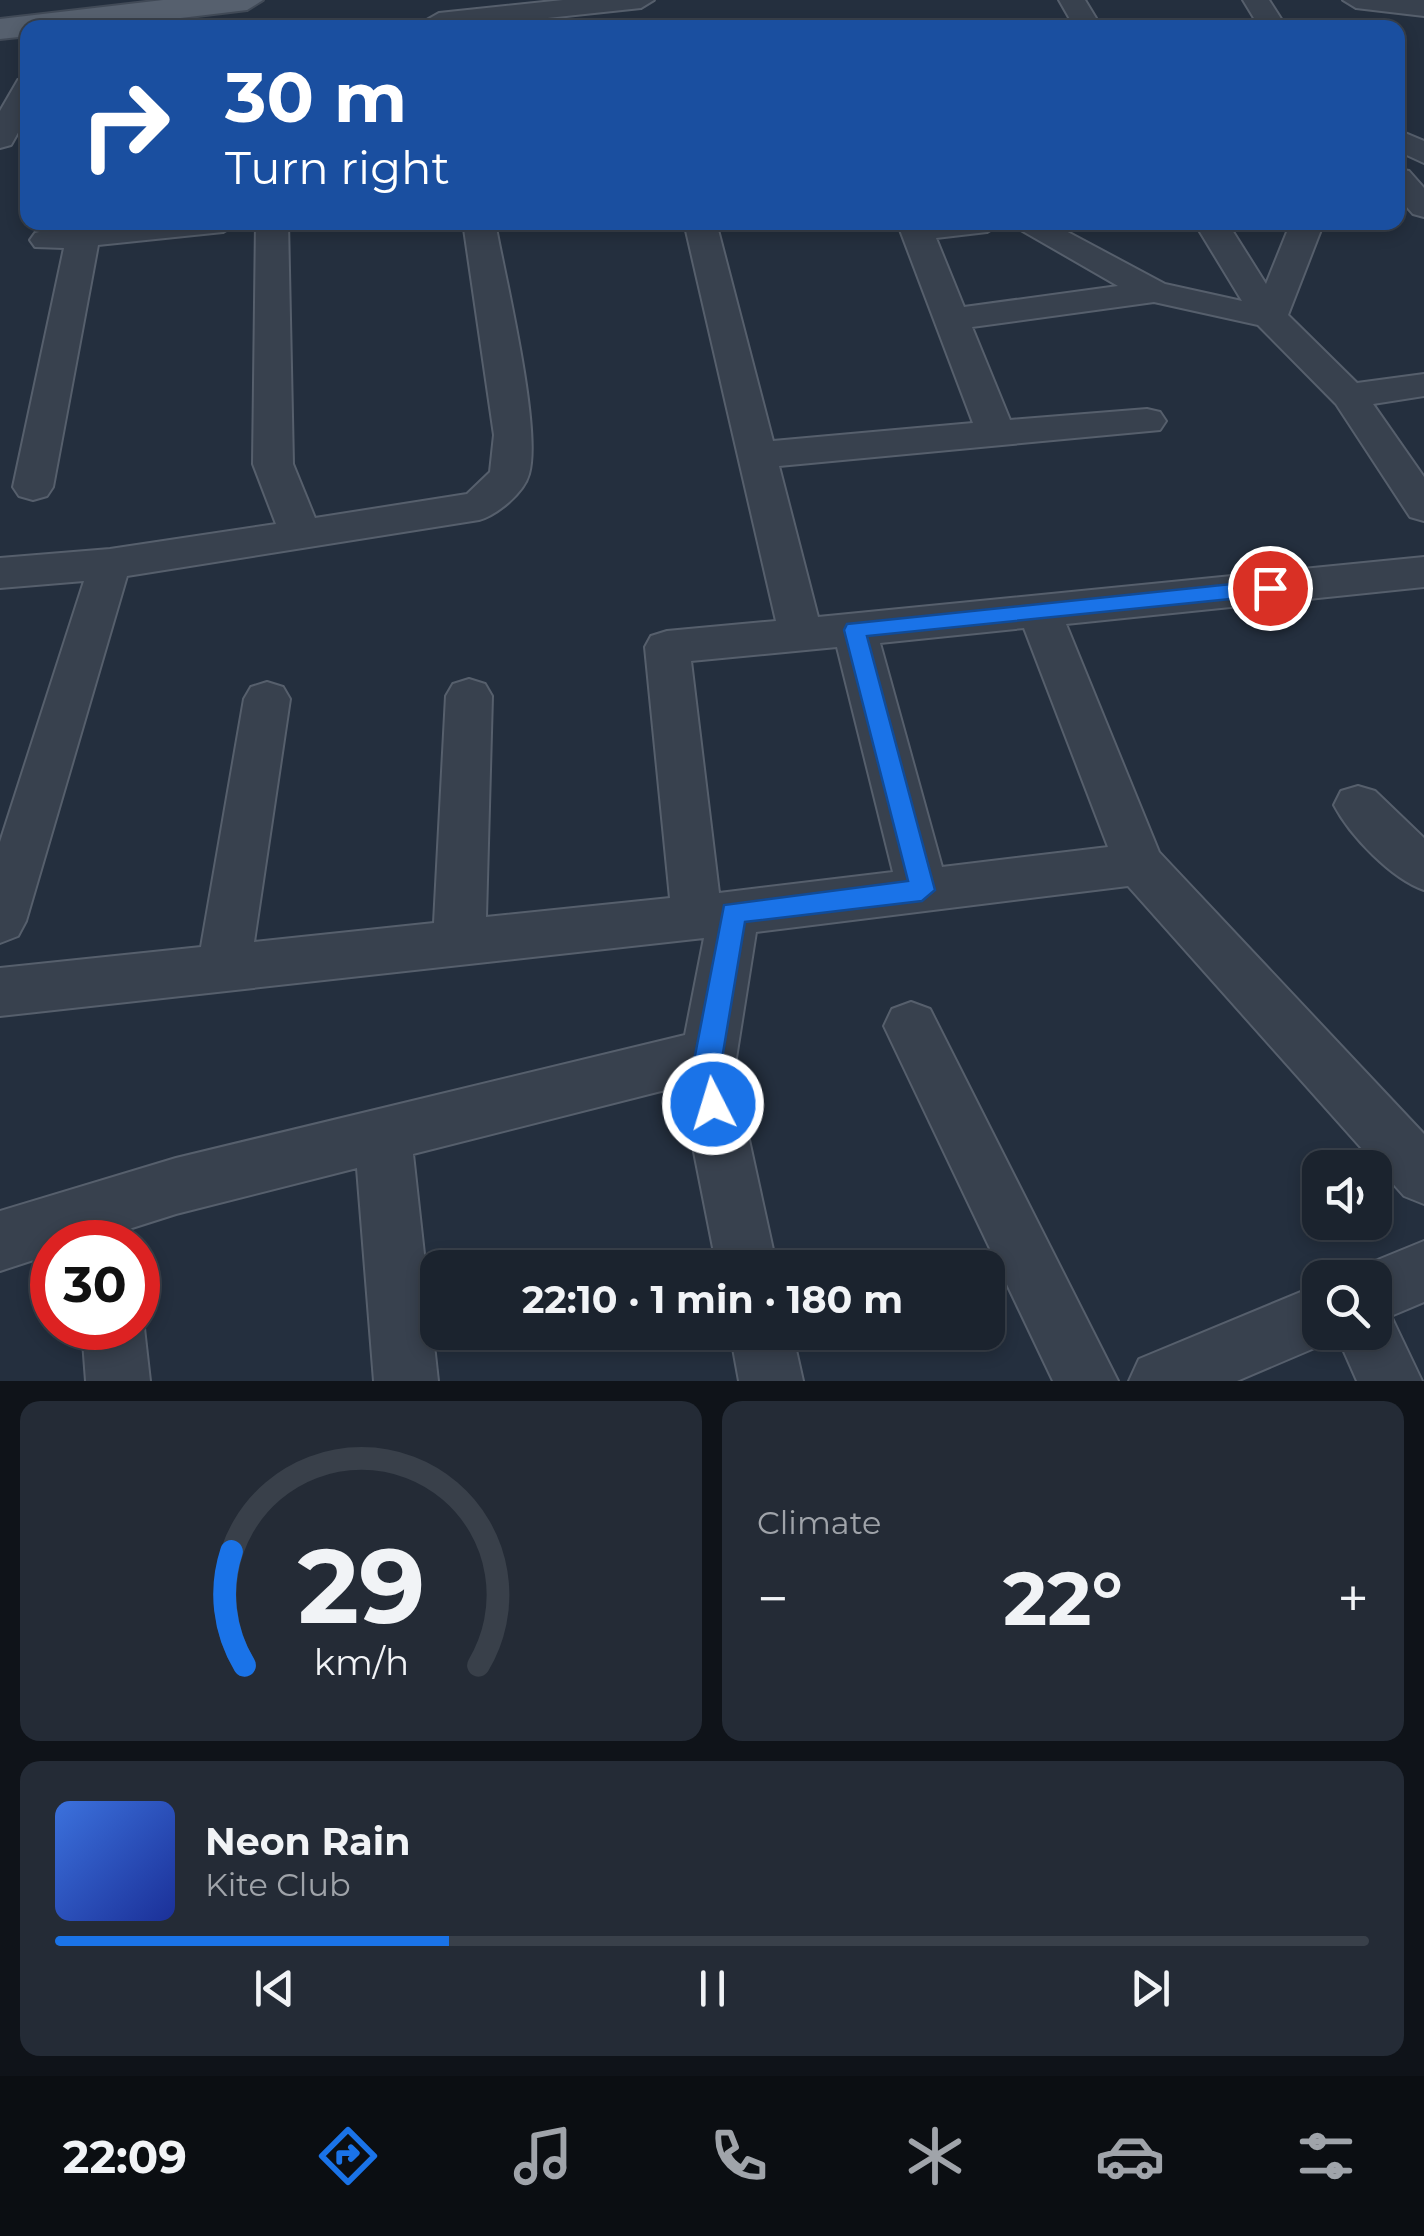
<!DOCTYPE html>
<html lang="en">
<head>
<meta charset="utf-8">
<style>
  body { margin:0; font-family:Montserrat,sans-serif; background:#242b36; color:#f1f3f6; height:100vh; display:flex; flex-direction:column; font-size:38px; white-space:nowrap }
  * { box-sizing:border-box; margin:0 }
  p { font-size:32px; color:#a0a4aa }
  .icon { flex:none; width:55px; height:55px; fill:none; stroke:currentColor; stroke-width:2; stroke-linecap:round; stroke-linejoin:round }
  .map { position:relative; height:1381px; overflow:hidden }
  .drawer { display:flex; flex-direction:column; gap:20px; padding:20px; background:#0f1319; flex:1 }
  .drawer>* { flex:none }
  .guide { position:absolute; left:20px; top:20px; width:1385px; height:210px; border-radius:20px; box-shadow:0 5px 15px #0003,0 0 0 2px #39404a; background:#1a4fa0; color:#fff; overflow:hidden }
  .controls { position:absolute; left:1302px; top:1150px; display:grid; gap:20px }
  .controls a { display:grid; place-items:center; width:90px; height:90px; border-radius:20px; background:#1b232e; box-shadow:0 5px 15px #0003,0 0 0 2px #39404a; font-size:50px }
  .speed { position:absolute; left:30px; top:1220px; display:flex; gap:20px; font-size:50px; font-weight:700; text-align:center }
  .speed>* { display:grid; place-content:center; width:130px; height:130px; border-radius:50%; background:#1b232e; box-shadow:0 5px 15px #0003,0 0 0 2px #39404a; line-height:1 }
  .speed .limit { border:15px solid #d22; background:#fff; color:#111 }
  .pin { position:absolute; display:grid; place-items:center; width:85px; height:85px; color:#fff; margin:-42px; border:5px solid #fff; border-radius:50%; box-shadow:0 2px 10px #0007 }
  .me { position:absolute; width:110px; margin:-55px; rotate:355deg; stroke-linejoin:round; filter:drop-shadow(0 0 8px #0008) }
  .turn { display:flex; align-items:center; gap:35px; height:210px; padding:0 40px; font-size:45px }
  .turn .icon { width:130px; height:130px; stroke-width:2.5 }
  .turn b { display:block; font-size:70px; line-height:85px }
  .big { font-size:75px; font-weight:700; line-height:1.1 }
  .drawer .card { flex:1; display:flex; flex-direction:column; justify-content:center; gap:15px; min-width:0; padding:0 35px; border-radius:20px; background:#242b36 }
  .drawer .dial { align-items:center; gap:0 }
  .dial svg { height:260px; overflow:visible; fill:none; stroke:#39404a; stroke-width:7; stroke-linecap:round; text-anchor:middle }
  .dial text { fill:#f1f3f6; stroke:none }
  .song { display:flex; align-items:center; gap:30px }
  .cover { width:120px; height:120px; border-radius:15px; background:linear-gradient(135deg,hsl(220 70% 55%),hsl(230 70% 35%)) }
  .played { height:10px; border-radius:5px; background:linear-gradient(90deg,#1a73e8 30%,#39404a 30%) }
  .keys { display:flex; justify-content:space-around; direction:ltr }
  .heat { display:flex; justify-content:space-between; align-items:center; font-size:55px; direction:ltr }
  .drawer .tiles { flex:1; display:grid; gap:20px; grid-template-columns:1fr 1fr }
  .card:last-child { grid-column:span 2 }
  .trip { position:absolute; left:420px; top:1250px; width:585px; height:100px; border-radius:20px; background:#1b232e; box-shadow:0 5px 15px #0003,0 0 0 2px #39404a; font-weight:700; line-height:100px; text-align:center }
  .menu { display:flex; height:160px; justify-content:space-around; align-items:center; background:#0b0e12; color:#a0a4aa }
  .menu .icon { width:70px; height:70px }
  .menu .on { color:#1a73e8 }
  .menu b { font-size:45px; color:#f1f3f6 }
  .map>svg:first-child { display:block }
</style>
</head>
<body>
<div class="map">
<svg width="1424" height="1381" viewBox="0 0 1424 1381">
  <rect width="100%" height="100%" fill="#242f3e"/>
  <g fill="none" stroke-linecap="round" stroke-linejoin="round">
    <g stroke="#565f6c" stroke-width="4">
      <path id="minor" d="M563,0H654L641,8L455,28H432L425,21L439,13Z
        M1059,0H1085L1102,28H1075Z
        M1243,0H1269L1287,28H1260Z
        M1343,0H1424V16L1356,8Z
        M28,77V115L11,145L0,148V111L18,80Z
        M1398,130L1424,141V163L1398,151Z
        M1398,169L1409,171L1424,188V217L1413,214L1398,197Z
        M122,222H239L223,232L98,245L53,487L47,496L33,500L19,496L13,487L64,248L35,247L30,240L35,233L47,230Z
        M256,222H288L293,464L315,518L467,494L490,472L494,435L463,222H495C505,278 542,428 529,474C524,493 497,515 479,520L127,576L26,921L18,936L0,943V842L84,581L0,588V558L110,549L276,524L253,464Z
        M684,222H716L773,441L973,423L897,222H1003L987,232L936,238L964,307L1118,286L1007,222H1049L1165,284L1242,301L1194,222H1227L1266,284L1291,222H1324L1288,315L1357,383L1424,374V396L1373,404L1424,477V521L1410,517L1336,404L1258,325L1154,302L972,327L1010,420L1147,409L1160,412L1166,421L1160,430L779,466L818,617L1424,557V587L1066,624L1159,852L1424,1134V1204L1404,1196L1128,886L756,932L734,1071L777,1268H717L681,1086L413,1154L438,1381H374L357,1168L176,1214L88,1242H52V1254L0,1271V1211L176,1158L685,1035L704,938L0,1016V968L201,947L244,699L251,687L267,682L283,687L290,699L254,942L434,923L446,696L453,684L469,679L485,684L492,696L486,917L670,898L645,647L651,636L667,631L776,621ZM1024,628L1108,847L942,867L880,643ZM837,647L893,872L719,893L691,661Z
        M1358,786L1375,791L1424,838V890C1392,879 1350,836 1334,805L1341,791Z
        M911,1002L930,1009L1118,1381H1053L884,1026L892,1009Z
        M1424,1241V1302L1391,1316L1422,1381H1357L1338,1338L1237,1381H1129L1139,1359L1320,1284V1332H1375V1278H1351L1353,1270Z
        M138,1313L144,1328L150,1381H86L82,1328H138Z
        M730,1332H792L803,1381H739Z"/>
    </g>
    <g stroke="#414a57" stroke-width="4">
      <path id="major" d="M163,0H263L247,10L98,28H28V36L0,39V19Z"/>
    </g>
    <use href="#minor" fill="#38414e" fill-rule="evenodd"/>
    <use href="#major" fill="#56606e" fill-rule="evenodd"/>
  </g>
  <path fill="#1a73e8" stroke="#114b97" stroke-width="2.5" d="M1270,580L1281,588L1270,595L867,636L935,890L922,901L745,922L720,1071L727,1104L723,1113L713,1117L703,1113L692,1071L724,905L908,881L844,630L847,624Z"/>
</svg>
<div class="controls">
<a><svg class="icon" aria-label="sound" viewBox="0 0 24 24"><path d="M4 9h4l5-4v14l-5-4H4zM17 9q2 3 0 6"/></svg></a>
<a><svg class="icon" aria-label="search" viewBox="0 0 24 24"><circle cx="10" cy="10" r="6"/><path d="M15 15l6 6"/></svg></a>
</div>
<div class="speed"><div class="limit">30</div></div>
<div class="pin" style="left:1270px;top:588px;background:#d93025"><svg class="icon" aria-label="arrive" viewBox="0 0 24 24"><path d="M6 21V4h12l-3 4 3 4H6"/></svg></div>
<svg class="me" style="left:713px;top:1104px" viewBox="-20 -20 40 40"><circle r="17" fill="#1a73e8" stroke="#fff" stroke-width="3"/><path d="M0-11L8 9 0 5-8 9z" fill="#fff"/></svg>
<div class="trip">22:10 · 1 min · 180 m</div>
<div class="guide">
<div class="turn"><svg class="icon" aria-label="right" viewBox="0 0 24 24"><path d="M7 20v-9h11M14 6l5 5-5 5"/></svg><div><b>30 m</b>Turn right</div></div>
</div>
</div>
<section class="drawer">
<div class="tiles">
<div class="card dial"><svg viewBox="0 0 100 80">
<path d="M14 69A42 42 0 1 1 86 69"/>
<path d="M14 69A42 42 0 0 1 10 34" stroke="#1a73e8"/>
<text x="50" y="56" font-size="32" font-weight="700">29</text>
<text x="50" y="72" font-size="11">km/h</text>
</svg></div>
<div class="card"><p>Climate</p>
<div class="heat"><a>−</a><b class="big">22°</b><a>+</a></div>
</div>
<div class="card">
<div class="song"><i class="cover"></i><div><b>Neon Rain</b><p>Kite Club</p></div></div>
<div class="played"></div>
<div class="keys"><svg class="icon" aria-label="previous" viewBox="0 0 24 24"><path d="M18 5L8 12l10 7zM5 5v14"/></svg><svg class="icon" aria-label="pause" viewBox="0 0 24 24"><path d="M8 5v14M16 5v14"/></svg><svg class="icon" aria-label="next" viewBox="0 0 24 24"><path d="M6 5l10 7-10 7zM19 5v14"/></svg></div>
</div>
</div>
</section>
<nav class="menu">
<b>22:09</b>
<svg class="icon on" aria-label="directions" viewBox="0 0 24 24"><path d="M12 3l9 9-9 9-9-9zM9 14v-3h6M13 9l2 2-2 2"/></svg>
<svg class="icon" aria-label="music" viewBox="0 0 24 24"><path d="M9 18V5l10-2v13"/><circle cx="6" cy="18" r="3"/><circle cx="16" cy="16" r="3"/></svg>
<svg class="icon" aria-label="phone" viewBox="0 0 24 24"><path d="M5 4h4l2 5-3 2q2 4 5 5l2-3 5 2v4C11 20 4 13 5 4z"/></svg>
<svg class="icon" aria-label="climate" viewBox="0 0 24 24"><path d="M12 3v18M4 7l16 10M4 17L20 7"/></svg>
<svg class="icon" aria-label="car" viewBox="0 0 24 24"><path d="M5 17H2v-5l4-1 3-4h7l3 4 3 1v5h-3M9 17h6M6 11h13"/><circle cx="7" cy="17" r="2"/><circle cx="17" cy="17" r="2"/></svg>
<svg class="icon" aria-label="filters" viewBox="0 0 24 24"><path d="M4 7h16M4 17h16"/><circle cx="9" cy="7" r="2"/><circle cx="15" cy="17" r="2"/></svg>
</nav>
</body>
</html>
